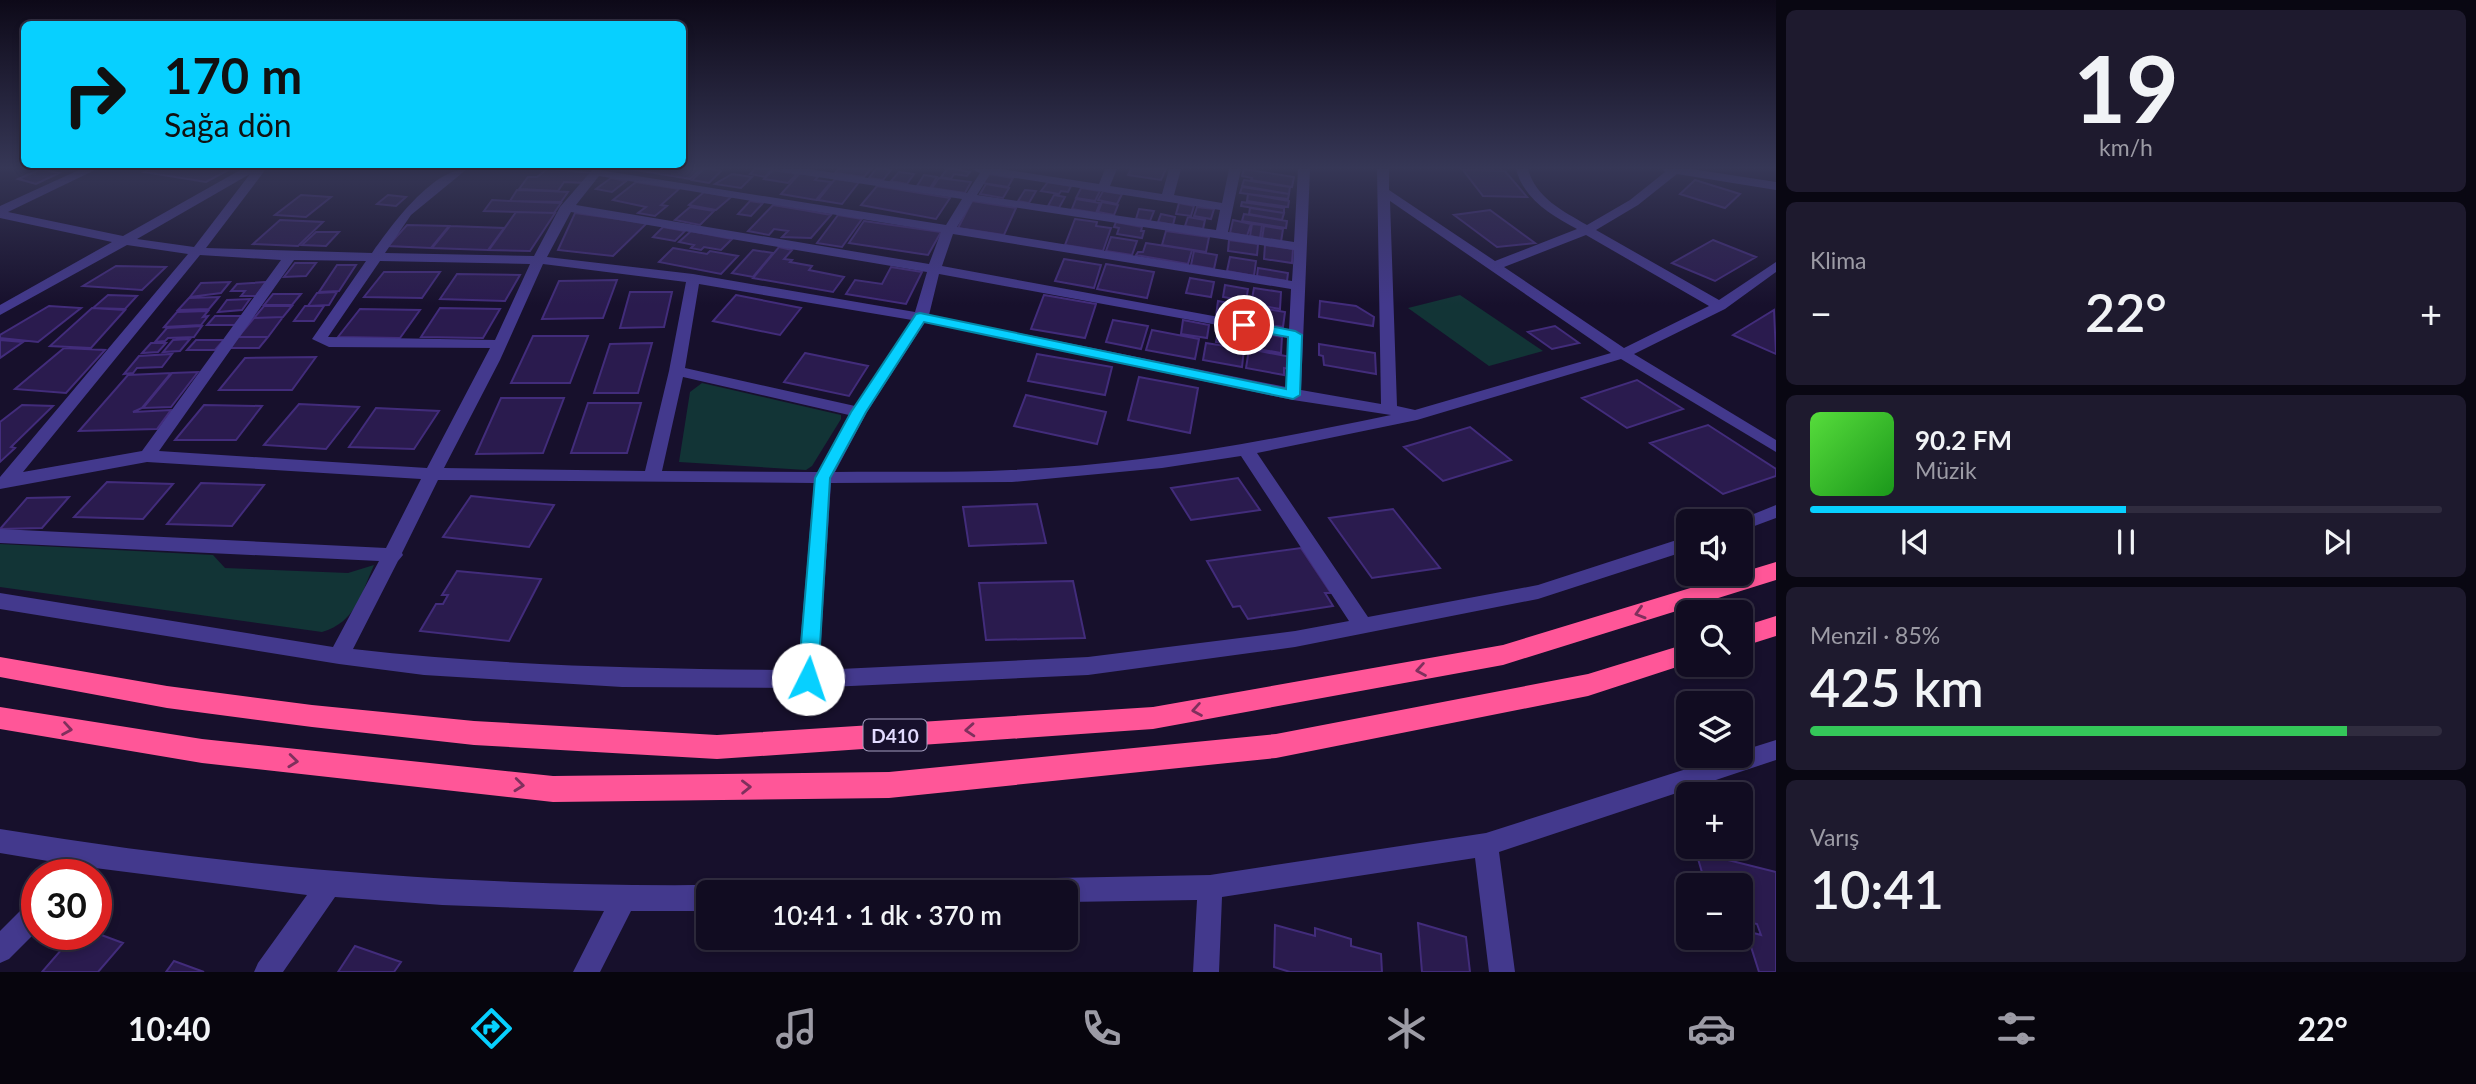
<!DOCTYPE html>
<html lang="tr">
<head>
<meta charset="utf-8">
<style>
  body { margin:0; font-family:Lato,sans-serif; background:#1e1a2e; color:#f1f3f6; height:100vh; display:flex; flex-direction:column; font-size:26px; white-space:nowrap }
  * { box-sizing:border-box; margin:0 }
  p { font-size:23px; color:#9c9ba5 }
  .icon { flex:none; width:38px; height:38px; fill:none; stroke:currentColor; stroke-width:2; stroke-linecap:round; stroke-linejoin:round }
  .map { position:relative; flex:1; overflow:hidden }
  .panel { display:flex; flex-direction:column; gap:10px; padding:10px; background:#090712; width:700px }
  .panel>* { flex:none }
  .hud { position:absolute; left:21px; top:21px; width:665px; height:147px; border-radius:10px; box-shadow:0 4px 10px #0003,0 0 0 2px #302c3f; background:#07d0ff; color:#111; overflow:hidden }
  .tools { position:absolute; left:1676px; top:509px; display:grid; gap:14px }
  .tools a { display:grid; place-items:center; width:77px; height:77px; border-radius:10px; background:#110c21; box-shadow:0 4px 10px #0003,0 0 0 2px #302c3f; font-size:35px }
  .speed { position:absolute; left:21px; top:859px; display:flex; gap:14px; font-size:35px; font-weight:700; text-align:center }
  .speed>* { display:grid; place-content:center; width:91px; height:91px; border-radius:50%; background:#110c21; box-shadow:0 4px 10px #0003,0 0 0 2px #302c3f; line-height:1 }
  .speed .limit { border:10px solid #d22; background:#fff; color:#111 }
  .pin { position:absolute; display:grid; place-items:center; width:60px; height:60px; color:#fff; margin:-30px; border:4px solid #fff; border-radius:50%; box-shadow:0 2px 7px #0007 }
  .me { position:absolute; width:77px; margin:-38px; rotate:4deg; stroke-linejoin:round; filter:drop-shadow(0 0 5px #0008) }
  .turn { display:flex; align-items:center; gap:24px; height:147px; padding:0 28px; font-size:32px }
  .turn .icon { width:91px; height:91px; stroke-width:2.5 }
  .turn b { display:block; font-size:49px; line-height:60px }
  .big { font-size:52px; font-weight:600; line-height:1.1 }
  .panel .widget { flex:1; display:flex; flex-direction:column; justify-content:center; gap:10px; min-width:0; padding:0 24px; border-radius:10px; background:#1e1a2e }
  .panel .dial { align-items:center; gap:0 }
  .dial b { font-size:91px; line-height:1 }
  .song { display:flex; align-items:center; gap:21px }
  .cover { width:84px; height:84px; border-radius:10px; background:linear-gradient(135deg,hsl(110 70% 55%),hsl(120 70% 35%)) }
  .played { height:7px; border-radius:4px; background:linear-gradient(90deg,#07d0ff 50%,#302c3f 50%) }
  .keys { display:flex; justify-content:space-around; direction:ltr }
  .heat { display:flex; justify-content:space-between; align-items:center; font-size:38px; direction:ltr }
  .charge { height:10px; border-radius:5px; background:linear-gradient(90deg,#34c759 85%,#302c3f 0) }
  .trip { position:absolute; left:696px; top:880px; width:382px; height:70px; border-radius:10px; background:#110c21; box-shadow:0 4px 10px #0003,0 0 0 2px #302c3f; font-weight:600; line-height:70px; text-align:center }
  .dock { display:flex; height:112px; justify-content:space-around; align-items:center; background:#07050d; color:#9c9ba5 }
  .dock .icon { width:49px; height:49px }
  .dock .current { color:#07d0ff }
  .dock b { font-size:32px; color:#f1f3f6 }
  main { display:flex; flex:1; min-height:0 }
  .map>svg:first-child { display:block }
</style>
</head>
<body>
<main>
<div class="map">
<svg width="1776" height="972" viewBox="0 0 1776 972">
  <rect width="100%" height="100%" fill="#17102c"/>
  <path fill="#123436" d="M1460,295L1543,351L1489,366L1408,308Z
    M702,383L841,415V419L812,466L806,470L679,462L690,392Z
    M0,544L213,555L225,568L348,573L374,565C361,594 356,622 322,632L0,587Z"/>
  <path fill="#2a1b4e" stroke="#422c7b" stroke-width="2" d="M41,169L59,173L36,184L18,179Z
    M150,169H230L206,182L144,172Z
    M547,169H554L591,173L585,183L564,182L558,191L519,189L528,177H537Z
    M630,169H701L690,179Z
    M704,169H711L721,171L709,183L692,180Z
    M755,169H772L765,177L750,174Z
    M838,169H871L864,177L835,173Z
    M876,169H886L891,170L883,180L869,178Z
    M947,169H954L970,172L967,176L954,174L951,179L941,177Z
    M1131,169H1166L1161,180L1128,175Z
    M1244,169L1294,177L1292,187L1251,180L1252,178L1242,176Z
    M773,170L797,174L788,183L764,179Z
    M1463,170L1505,171L1527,197L1483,196Z
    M899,172L914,174L907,184L891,181Z
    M800,173L819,176L815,180L831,182L816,200L781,194Z
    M732,174L752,177L741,188L715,184Z
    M989,174L1013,178L1008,187L983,183Z
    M924,175L937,177L930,188L917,186Z
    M611,178L626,181L612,192L596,189Z
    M939,178L971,182L965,193L932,188Z
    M835,179L859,182L842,204L818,200Z
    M1244,180L1290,187L1289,194L1242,186Z
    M1695,180L1740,194L1725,208L1680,194Z
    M636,182L679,189L661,205L667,206L655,216L638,213L646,207L613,200Z
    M1048,182L1071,186L1068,192L1061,191L1059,194L1041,191Z
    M986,184L1009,188L1003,198L980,194Z
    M877,186L950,198L936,219L861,205Z
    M1242,187L1289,194L1288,199L1240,193Z
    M1081,188L1100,191L1095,201L1076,198Z
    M517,190L547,191L568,192L561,202L510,201Z
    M1025,190L1036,191L1029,203L1018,201Z
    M1103,191L1122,194L1117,204L1098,200Z
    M704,192L731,197L716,210L689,205Z
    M1248,194L1289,201L1288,207L1247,201Z
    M301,195L331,197L306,217L275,215Z
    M388,195L406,197L396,206L377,204Z
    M1054,195L1065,197L1059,208L1048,206Z
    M1076,199L1100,203L1096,213L1072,209Z
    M492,200L509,201L561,203L554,213L484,211Z
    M750,201L763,203L751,216L738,214Z
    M972,201L1016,208L1004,235L958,228Z
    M1102,202L1118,205L1114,215L1098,212Z
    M1242,202L1284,208V213L1241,206Z
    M1179,203L1194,206L1191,216L1176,214Z
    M773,205L803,210L831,215L811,238L782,237L788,231L774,229L769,235L748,231Z
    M690,207L714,211L700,225L675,220Z
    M1197,207L1214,209L1211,219L1194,216Z
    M1250,208L1284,213L1282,220L1249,214Z
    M1139,209L1154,211L1150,221L1136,219Z
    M1490,210L1535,243L1497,247L1454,215Z
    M516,212L555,213L530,251L489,250Z
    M575,213L647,223L613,256L558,250Z
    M1161,214L1175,217L1173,225L1158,222Z
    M1244,214L1287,221L1286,228L1242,221Z
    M838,215L862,219L842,247L817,243Z
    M1188,217L1205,220L1203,229L1185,226Z
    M1075,219L1097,222L1096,226L1111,228L1103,251L1065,245Z
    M280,220L323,222L298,246L253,244Z
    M1233,220L1251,224L1247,236L1230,233Z
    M864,221L941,232L928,255L849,243Z
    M1116,222L1142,227L1141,231H1144L1142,238L1117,234L1119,228L1114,227Z
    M1252,224L1262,225L1260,238L1250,236Z
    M407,225L449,226L431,248L388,246Z
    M450,226L504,228L488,250L432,248Z
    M1264,226L1283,229L1281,242L1262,239Z
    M663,227L685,231L675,241L653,237Z
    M691,231L732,239L721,250L704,247L701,250L691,248L694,245L679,242Z
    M1166,231L1209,237L1206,252L1162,245Z
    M316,232H339L326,246L302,245Z
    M1111,237L1137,241L1132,255L1106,251Z
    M1229,240L1258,244L1257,255L1228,251Z
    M1713,240L1756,257L1715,281L1672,263Z
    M1146,243L1192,250L1188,264L1136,255L1138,252H1143Z
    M1265,245L1293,249L1292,263L1264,259Z
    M779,247L792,250L784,259L792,260L790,262L812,266L809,270L844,277L833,292L753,278Z
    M673,248L707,254L710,251L738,256L721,274L659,262Z
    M753,250L773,253L753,277L732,273Z
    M1194,251L1217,255L1214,269L1191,265Z
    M1230,257L1256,261L1254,276L1227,271Z
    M1064,259L1101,265L1094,288L1055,281Z
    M295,263H316L306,276L284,277Z
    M1106,264L1154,272L1147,298L1097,289Z
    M337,265H356L339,291L319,292Z
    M116,266L166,267L142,290L83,286Z
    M891,267L922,272L906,304L846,294L855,280L882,284Z
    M1258,268L1288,273L1287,281L1257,276Z
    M384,272H440L422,298L364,297Z
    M457,274L520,275L505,301L440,299Z
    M1190,278L1214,282L1211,297L1186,293Z
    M617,280L603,318L542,319L559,281Z
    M230,282L221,293L190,297L201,283Z
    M266,282L256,296H241L245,291H231L237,284Z
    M1225,285L1248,289L1246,301L1223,297Z
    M1254,288L1281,292L1280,309L1251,304Z
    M337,292L329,305L308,306L317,293Z
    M630,292H672L664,327L620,328Z
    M273,294H301L292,305H264Z
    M108,295L137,296L125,309L93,308Z
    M736,295L801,308L780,335L713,321Z
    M1044,295L1096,304L1085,338L1031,329Z
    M219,297L209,309L178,310L189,298Z
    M250,299L242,310L218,312L227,300Z
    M1218,301L1250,307L1247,321L1216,316Z
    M1320,301L1356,306L1374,317L1373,326L1319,317Z
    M49,306L81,308L38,342L0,338V335Z
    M264,306H292L283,317L254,318Z
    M305,306H324L314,321H294Z
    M1254,307L1285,312L1283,327L1252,322Z
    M92,308L125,310L91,348L50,346Z
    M440,308L500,309L483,338L421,337Z
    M360,309L420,310L400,338L338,337Z
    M1774,310L1776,354L1733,335Z
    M208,311L203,317L208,316L201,325L164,327L177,312Z
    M215,316H243L235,325H207Z
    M283,317L268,337H238L254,318Z
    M1113,320L1148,326L1141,349L1106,342Z
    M1183,320L1209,325L1207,338L1181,334Z
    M1219,325L1282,337L1281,353L1216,342Z
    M202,326L194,337L168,338L165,341L155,342L167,328Z
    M1555,326L1579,343L1552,349L1528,332Z
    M1152,330L1199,339L1195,359L1146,350Z
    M533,336H588L570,383H511Z
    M238,337H268L259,348H229Z
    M190,339L180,351L163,352L173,340Z
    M0,340L23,342L0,358Z
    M196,340H224L215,350H187Z
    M151,343H166L158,352L142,353Z
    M652,343L638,393H594L610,344Z
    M1206,343L1244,349L1242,367L1203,360Z
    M1319,344L1375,353L1376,374L1324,365L1323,356L1319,355Z
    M64,348L105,350L66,393L15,389Z
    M1249,349L1291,357L1289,369L1284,368V375L1246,368Z
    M805,353L868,366L849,396L784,382Z
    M172,354L162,367L137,368L133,373L124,374L139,356Z
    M1037,354L1112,367L1105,395L1028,381Z
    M316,357L292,390H219L245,358Z
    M198,372L171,407L143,408L172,373Z
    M171,373L142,408L133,412L171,410L157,429L79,431L128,375Z
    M1139,377L1198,388L1190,433L1128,420Z
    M1637,380L1683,409L1627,428L1582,398Z
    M1026,395L1106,412L1097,444L1014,426Z
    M501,398H564L543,453L476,454Z
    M588,403H641L627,453H571Z
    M299,404L359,407L326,449L264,445Z
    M22,405L53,406L11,447L15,448L0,462V422Z
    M204,405L262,406L236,440H175Z
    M376,408L439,411L414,449L349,447Z
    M1708,425L1776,469V476L1723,494L1650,443Z
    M1470,427L1511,460L1443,481L1404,447Z
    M1238,478L1260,510L1191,520L1171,488Z
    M107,482L173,484L143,519L74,517Z
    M201,483L264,485L232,526L167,524Z
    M471,496L554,505L529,547L443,537Z
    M69,497L42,528L0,529L27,498Z
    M1037,504L1046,543L969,546L963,507Z
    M1393,509L1440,568L1372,578L1329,518Z
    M1301,548L1331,593H1325L1333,606L1248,619L1240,606L1233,607L1207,561Z
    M457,571L541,579L509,641L420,631L436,604H443L448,595H442Z
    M1073,581L1085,638L986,640L979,583Z
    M1696,852L1776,872V972H1759L1746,931L1761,935L1757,924L1741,920V886H1706Z
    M1418,923L1466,937L1470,972H1422Z
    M1275,925L1315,936V928L1351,939V946L1381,954L1382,972H1290L1274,967Z
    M96,933L123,943L98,972H42L75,934Z
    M355,946L401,962L394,972H338Z
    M174,961L204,972H166Z"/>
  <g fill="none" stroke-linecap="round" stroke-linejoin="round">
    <path fill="#43398d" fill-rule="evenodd" d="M81,169H97L8,212L123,236L242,169H266L206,248L372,253C391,226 432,169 467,169L411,215L385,253L534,256L560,207L593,169L946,225L962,199L785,172L779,169H809L967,193L980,173L972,169H1001L1099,184L1105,169H1117L1110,186L1162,194L1169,169H1181L1174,195L1222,203L1229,169H1241L1228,232L1294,242L1298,169H1310L1301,390L1381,404L1377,169H1389V190L1495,261L1577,229C1552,215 1524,200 1516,169H1528C1536,198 1563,211 1587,225L1630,200L1665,172L1663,169H1692L1776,182V190L1677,174L1638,205L1596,230L1719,300L1776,262V272L1725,309L1634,354L1776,440V452L1621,359L1417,420L1257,453L1368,617L1538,585L1689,536V550L1538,599L1295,647L1088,675L808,688L622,687L424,675L339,664L0,609V593L333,647L379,561L0,543V529L386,548L421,479L147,462L0,489V477L188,254L127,245L0,315V305L112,242L0,218V206ZM250,174L194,247L137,239ZM990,174L1220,210L1216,230L977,195ZM599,176L941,232L929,264L576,205ZM973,201L1294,250L1292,281L957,227ZM1390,201L1611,353L1415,410L1397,406ZM571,212L927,272L915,312L693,274L547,257ZM953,234L1291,289L1289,330L942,266ZM1586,235L1709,306L1624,348L1504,267ZM200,255L281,260L142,451L23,472ZM294,260L366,261L312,339L329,347L490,348L427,468L159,451ZM380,261L530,264L495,340L328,337ZM543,264L686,282L669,371L645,471L444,468L500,360ZM939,274L1288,338L1286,387L929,315ZM699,284L912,320L855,406L685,368ZM925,322L1293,400L1391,415C1266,441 1140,465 1011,470C953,473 894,471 835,472L867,412ZM683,377L849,415L818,472L662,471ZM1241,456L1349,621L1295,631L1088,657L819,670L831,483L1012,482L1162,468ZM438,480L814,483L798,670C649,669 501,666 353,649L398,561L403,555L402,553Z
      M1776,505V518L1741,531V522H1734Z
      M1776,740V760L1499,852L1515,972H1489L1475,858L1222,897L1219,972H1193L1197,900L1066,902V892H931L935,883L944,880L1210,875L1486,833L1727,756H1741V751Z
      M0,829C236,868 470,887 709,885L719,892H709V911H631L600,972H573L604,911L442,905L335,897L283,972H254L258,963L307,895L95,868L89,875H60L66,864L0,853Z
      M37,899V931L9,959L0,963V931L28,903Z"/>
    <path fill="#ff5698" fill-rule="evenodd" d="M1776,562V580L1503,665L1153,729L717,759L474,745L312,727L167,708L0,677V657L167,686L312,705L474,721L717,735L1153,707L1503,645Z
      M1776,616V636L1741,647V627Z
      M1689,643V663L1588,696L1276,758L889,798L553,802L202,763L0,729V707L202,739L553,776L889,772L1276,734L1588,674Z"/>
  </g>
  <defs><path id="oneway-chevron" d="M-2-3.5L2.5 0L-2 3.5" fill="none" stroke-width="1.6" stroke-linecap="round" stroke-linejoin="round" transform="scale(1.75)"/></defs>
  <g stroke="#7f305d">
    <use href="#oneway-chevron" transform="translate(1640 613) rotate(163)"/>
    <use href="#oneway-chevron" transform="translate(1421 670) rotate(170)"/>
    <use href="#oneway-chevron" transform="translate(1197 710) rotate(170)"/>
    <use href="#oneway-chevron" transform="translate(67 729) rotate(9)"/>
    <use href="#oneway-chevron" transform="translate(970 730) rotate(176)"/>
    <use href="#oneway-chevron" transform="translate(293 761) rotate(6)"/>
    <use href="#oneway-chevron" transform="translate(519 785) rotate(6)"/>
    <use href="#oneway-chevron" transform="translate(746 787) rotate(-1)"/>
  </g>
  <linearGradient id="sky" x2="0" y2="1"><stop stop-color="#0d0918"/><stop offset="0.55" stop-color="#363756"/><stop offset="1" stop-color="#363756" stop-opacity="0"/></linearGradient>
  <rect width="1776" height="305" fill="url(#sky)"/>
  <path fill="#07d0ff" stroke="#0587a6" stroke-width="2" d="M920,313L1286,389L1288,337L1244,329L1237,325L1244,321L1295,331L1302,335L1300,395L1293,399L924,322L866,412L830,478L818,679L815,684L808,687L801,684L798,679L815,478L851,412L916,314Z"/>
  <g text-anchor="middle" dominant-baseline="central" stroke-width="7" stroke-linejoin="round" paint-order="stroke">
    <rect fill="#17102c" stroke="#a59ec0" stroke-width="2" x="863.5" y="719.5" width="63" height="31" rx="5"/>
    <g font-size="19" font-weight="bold" fill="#e2dbff">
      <text x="895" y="735">D410</text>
    </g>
  </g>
</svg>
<div class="tools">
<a><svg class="icon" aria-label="sound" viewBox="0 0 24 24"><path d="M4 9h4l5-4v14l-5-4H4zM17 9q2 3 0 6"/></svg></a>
<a><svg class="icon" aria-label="search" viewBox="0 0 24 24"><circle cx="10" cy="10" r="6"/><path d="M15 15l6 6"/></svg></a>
<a><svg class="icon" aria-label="layers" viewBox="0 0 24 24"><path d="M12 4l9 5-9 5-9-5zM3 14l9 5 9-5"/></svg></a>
<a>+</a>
<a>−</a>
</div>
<div class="speed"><div class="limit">30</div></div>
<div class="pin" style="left:1244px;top:325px;background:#d93025"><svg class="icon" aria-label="arrive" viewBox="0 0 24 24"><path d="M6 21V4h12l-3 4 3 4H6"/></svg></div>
<svg class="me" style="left:808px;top:679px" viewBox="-20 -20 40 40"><circle r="19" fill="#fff"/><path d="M0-13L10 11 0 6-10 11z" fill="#07d0ff"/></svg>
<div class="trip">10:41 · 1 dk · 370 m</div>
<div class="hud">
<div class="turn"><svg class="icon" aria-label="right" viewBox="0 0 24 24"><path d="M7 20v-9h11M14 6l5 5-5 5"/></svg><div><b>170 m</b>Sağa dön</div></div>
</div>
</div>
<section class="panel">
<div class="widget dial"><b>19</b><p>km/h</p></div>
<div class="widget"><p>Klima</p>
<div class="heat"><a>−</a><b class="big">22°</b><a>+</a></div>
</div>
<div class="widget">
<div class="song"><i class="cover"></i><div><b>90.2 FM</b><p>Müzik</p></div></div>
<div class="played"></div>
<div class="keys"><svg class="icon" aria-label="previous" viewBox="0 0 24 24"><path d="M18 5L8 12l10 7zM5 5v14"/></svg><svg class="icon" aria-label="pause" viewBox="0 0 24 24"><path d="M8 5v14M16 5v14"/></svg><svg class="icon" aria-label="next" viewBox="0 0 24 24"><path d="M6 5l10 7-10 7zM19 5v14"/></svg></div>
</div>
<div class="widget"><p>Menzil · 85%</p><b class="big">425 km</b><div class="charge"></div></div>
<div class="widget"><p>Varış</p><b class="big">10:41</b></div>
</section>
</main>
<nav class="dock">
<b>10:40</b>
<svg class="icon current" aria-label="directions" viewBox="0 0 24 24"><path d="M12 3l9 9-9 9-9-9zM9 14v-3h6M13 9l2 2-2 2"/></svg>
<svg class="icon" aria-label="music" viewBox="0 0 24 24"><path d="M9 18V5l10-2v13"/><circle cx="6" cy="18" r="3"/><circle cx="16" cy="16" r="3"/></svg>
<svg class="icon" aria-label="phone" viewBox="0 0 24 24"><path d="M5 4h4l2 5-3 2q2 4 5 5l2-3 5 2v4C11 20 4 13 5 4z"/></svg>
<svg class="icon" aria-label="climate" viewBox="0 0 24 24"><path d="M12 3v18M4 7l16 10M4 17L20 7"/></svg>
<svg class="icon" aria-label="car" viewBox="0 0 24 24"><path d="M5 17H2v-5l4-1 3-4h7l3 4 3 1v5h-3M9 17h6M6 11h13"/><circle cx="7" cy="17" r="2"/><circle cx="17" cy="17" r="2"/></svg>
<svg class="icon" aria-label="filters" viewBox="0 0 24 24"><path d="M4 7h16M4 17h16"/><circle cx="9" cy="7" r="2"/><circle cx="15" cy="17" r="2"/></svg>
<b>22°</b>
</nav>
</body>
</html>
